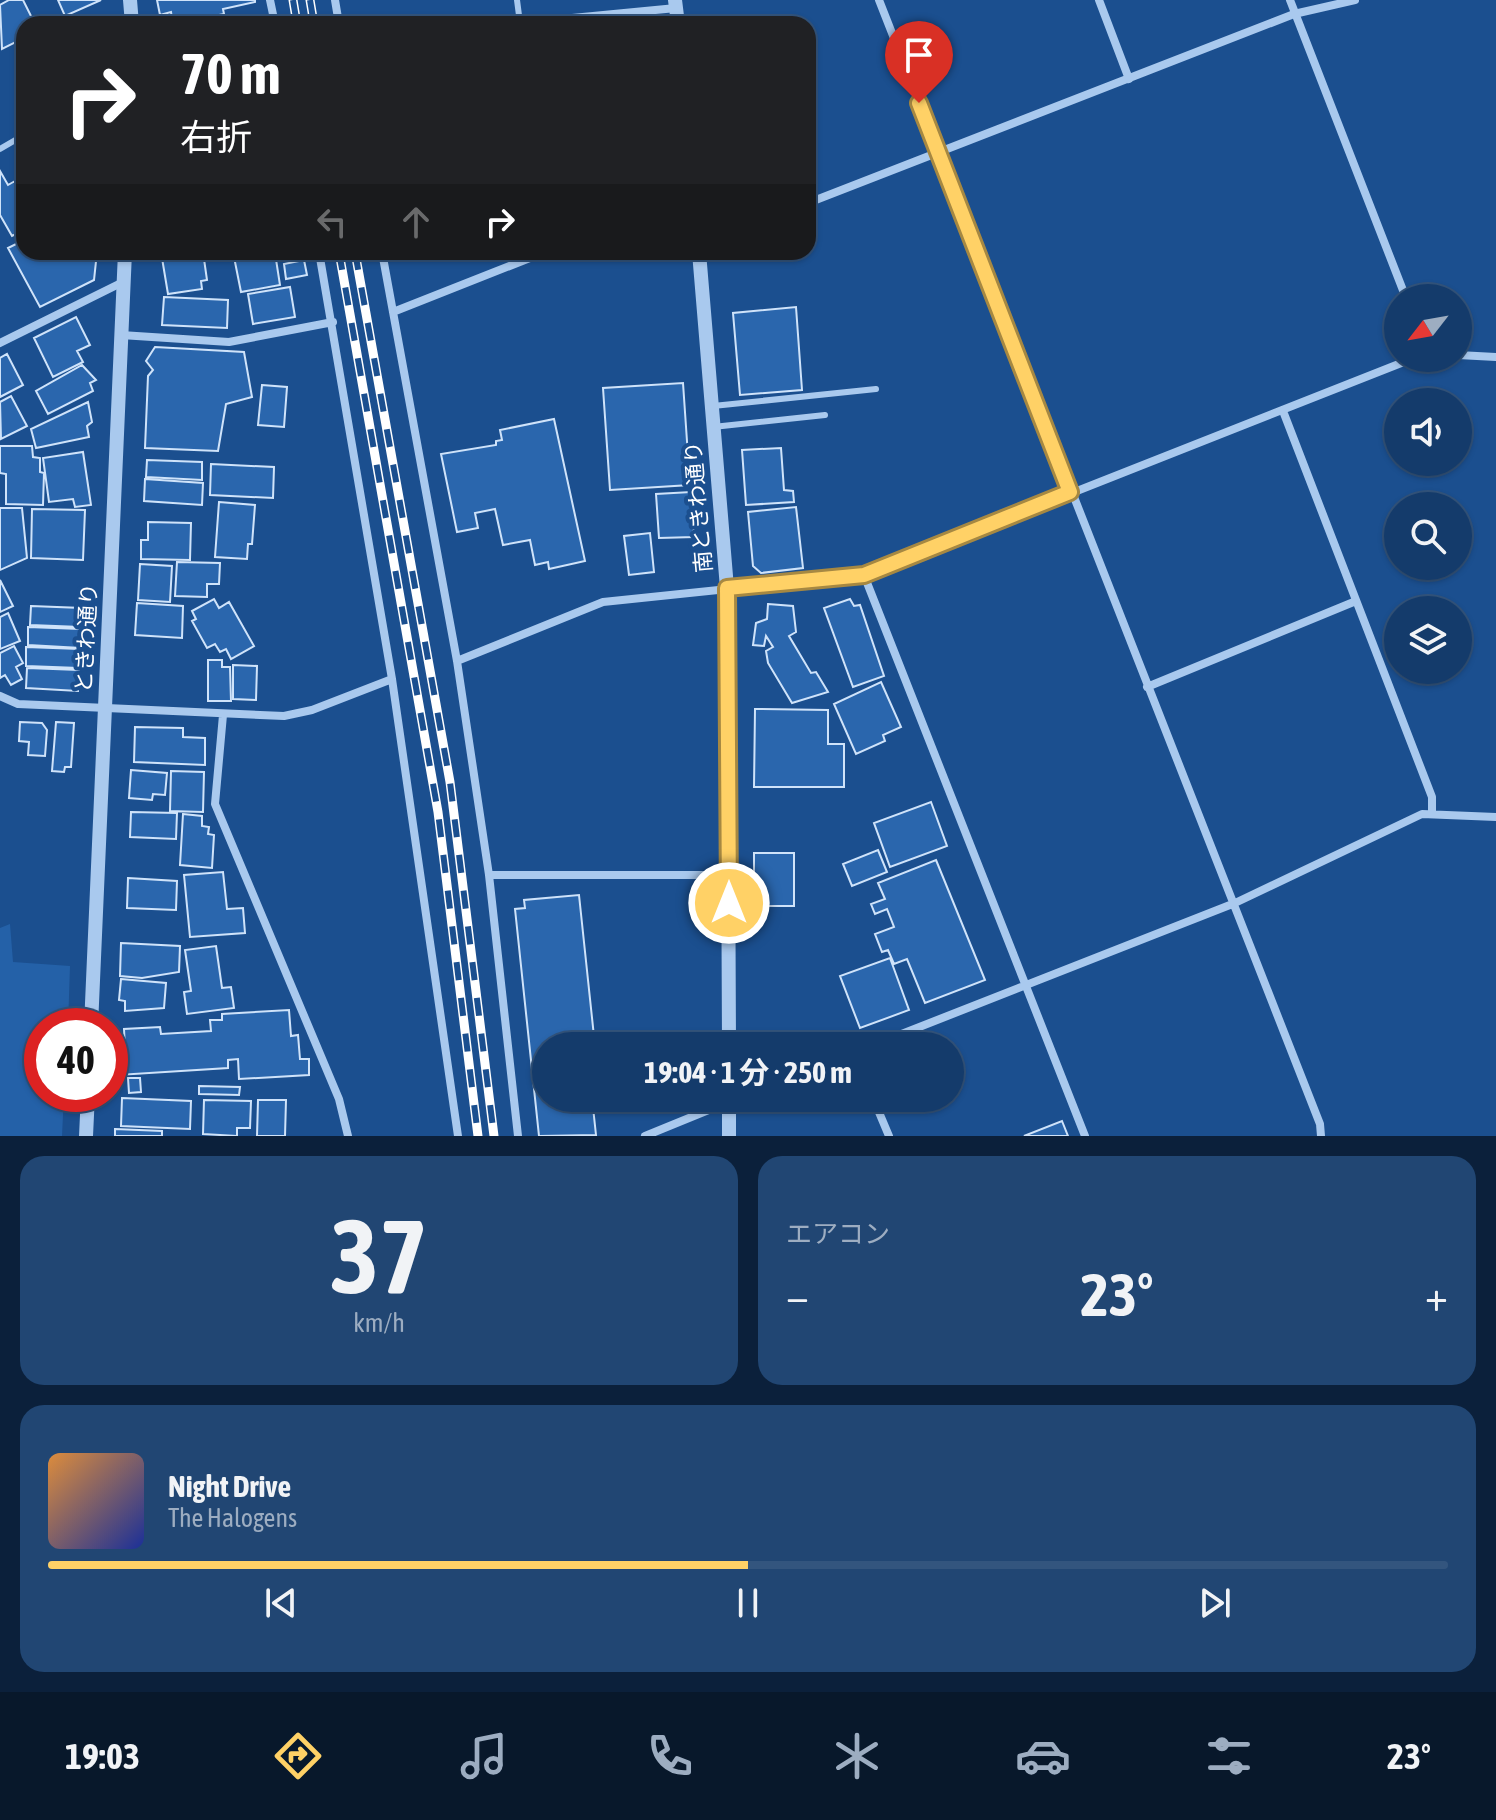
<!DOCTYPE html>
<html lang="ja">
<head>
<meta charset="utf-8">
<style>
  body { margin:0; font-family:"Asap Condensed","Noto Sans JP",sans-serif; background:#214673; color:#f1f3f6; height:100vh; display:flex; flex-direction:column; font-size:30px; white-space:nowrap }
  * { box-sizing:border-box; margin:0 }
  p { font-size:26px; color:#9dadc1 }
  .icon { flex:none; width:44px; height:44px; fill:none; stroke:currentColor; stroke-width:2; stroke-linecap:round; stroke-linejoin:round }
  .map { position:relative; height:1136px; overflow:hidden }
  .side { display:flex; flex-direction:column; gap:20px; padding:20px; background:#0b203b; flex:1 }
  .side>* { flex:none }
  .top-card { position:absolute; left:16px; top:16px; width:800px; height:244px; border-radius:24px; box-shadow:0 2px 6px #0004,0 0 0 2px #33557e; background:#202124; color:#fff; overflow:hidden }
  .needle { width:52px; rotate:239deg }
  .controls { position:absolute; left:1384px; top:284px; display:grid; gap:16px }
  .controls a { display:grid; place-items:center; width:88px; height:88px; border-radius:50%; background:#143b6b; box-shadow:0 2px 6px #0004,0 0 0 2px #33557e; font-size:40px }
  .speed { position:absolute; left:24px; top:1008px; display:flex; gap:16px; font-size:40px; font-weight:700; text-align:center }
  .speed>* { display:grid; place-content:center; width:104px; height:104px; border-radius:50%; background:#143b6b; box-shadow:0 2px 6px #0004,0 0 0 2px #33557e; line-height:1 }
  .speed .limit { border:12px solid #d22; background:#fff; color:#111 }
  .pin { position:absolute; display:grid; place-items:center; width:68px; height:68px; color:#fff; margin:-82px -34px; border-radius:50% 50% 50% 0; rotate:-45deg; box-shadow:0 0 8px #0007 }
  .pin .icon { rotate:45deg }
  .me { position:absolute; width:88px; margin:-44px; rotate:0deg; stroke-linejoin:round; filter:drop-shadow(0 0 6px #0008) }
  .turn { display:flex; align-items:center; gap:28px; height:168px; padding:0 32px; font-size:36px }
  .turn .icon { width:104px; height:104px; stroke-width:2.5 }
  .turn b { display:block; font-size:56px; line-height:68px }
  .lanes { display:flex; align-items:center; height:76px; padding:0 32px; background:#0003; justify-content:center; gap:40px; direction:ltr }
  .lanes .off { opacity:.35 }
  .big { font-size:60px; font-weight:700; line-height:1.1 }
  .side .card { flex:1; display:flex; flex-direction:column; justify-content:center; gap:12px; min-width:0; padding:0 28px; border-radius:24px; background:#214673 }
  .side .dial { align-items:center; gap:0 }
  .dial b { font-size:104px; line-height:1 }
  .song { display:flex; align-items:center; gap:24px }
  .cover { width:96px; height:96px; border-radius:12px; background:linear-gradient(135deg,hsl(30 70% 55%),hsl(230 70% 35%)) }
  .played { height:8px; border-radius:4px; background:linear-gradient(90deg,#ffd166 50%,#33557e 50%) }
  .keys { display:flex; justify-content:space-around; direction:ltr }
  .heat { display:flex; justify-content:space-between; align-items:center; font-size:44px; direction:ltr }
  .side .tiles { flex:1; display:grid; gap:20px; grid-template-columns:1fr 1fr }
  .card:last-child { grid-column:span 2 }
  .trip { position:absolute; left:532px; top:1032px; width:432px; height:80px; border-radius:40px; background:#143b6b; box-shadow:0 2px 6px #0004,0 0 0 2px #33557e; font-weight:700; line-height:80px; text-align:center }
  .dock { display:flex; height:128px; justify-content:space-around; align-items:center; background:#08182b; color:#9dadc1 }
  .dock .icon { width:56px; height:56px }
  .dock .active { color:#ffd166 }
  .dock b { font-size:36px; color:#f1f3f6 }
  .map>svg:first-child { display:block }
</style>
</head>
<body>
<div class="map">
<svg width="1496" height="1136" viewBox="0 0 1496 1136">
  <rect width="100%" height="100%" fill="#1b4f8f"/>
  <path fill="#2461a8" d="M10,924L13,962L70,966L68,1026H42V1094H64L62,1136H0V928Z"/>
  <path fill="#2a66ad" stroke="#cfe3fa" stroke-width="2" d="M9,0H23L35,24H24V38L2,49L0,5Z
    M58,0H101L65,16Z
    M157,0H255V2L223,9L224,14L204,18L206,24H173L171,12L160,15Z
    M0,171L8,185L15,181L24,197V230L12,236L0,215Z
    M24,240V252H97L94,280L40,307L8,248Z
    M161,252H203L207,280L201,281L202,289L168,294Z
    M233,252H261V256L275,253L280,285L241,292Z
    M304,260L307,275L286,279L284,264Z
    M290,287L295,317L253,324L248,294Z
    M164,297L228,300L227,328L162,325Z
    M796,307L802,390L740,395L733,313Z
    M76,317L90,345L77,351L83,362L53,377L34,338Z
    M155,347L244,352L252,397L226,404L218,451L145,448L148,376L153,370L146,361Z
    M7,354L23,385L0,397V358Z
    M82,365L96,380L90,383L93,391L48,414L36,391Z
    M683,383L690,485L610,490L603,388Z
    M262,385L287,387L284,427L258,425Z
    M11,396L27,426L1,439L0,402Z
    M88,402L92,422L87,426L89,437L36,448L31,429Z
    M554,419L585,561L549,569L548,562L535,565L530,540L503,545L495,509L475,513L478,528L457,532L441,454L496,445V441L502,440L500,430Z
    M0,446H32L33,457L40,458V472L44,473L43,505L6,504V474L0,473Z
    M781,448L784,490L793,491L794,502L746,505L742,450Z
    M83,452L91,505L75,507L73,499L49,502L43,458Z
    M147,460L202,462V480L146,477Z
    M211,464L274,467L273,498L210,495Z
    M145,479L203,483L202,505L144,501Z
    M691,492L694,537L659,538L656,494Z
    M219,502L255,505L252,544H248L247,559L215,557Z
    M796,507L803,568L761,573L753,566L748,512Z
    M0,508H22L27,558L0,570Z
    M32,509L85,510L83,560L31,558Z
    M148,522L191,523L190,560L141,559V540H148Z
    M650,533L654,572L629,575L624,536Z
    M177,562L220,563L219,584H207V597L175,596Z
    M140,564L172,566L170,602L138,600Z
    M0,580L13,606L0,612Z
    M214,599L219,608L229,602L254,646L231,659L226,649L220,652L215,644L207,648L192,621L196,619L192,611Z
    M850,599L854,606L860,605L884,676L853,687L824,608Z
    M137,603L183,606L182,638L135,635Z
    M768,604L793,606L796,632L789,636L811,673L816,672L828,692L792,703L768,663L766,651L773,647L766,636L764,646L753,645L756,623L767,619Z
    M31,606L82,608L81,627L30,625Z
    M8,613L20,641L0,649V617Z
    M28,627L81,629V648L28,645Z
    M14,646L23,663L16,667L22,679L11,685L5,675L0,678V653Z
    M26,647L80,649L79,668L26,666Z
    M208,660H222V667H230L231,701H208Z
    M233,665L257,666L256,700L233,699Z
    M27,668L79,670L78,691L26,688Z
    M881,682L901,727L883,735L885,741L856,754L834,704Z
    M755,709L828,710V744H844V787H754Z
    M20,722L42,723L47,730L45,756L28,755L29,742L19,741Z
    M56,722L74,723L71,767H65L64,772L52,771Z
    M135,727L183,728V737L205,738V765L134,762Z
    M131,770L167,773L165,795L153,794L152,800L129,798Z
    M171,771L204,772L203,812L170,811Z
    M931,802L947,846L890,867L874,823Z
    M131,812L177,813L176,839L130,837Z
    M183,814L202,816V826L209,827L208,834L214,835L212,868L180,865Z
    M878,850L887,872L852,886L843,864Z
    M754,853H794V906H754Z
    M936,860L985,980L925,1003L907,959L894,964L888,950L882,952L875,934L894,927L887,909L875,914L871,904L885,899L878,883Z
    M223,872L227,909L243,908L245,933L190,937L184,875Z
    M128,878L177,881L176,910L127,908Z
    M579,895L595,1046H546V1098H592L596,1135L539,1136L515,909L525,908L524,900Z
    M121,943L180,946L179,972L142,978L120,976Z
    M216,946L222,988L231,987L234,1008L187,1014L184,992L191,991L185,950Z
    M890,958L909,1010L860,1028L840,976Z
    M121,979L166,983L164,1008L125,1011V1001L119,1000Z
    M289,1010L291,1036L298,1035L300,1059H309V1075L239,1079L238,1059L228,1060V1068L118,1075L116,1049L125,1048L124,1029L160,1027L161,1034L211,1031L210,1020H222V1014Z
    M128,1078H140L141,1092L129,1093Z
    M199,1086L240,1087L239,1095L199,1094Z
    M122,1098L191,1101L190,1129L121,1126Z
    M204,1100L251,1101L250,1128H237V1136L203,1134Z
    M258,1100H286L285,1136H257Z
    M1062,1121L1068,1136H1024Z
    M115,1129L162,1131V1136H115Z"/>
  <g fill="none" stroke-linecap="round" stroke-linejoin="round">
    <path stroke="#a9c9ee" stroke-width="6" d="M517,0L520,23
      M0,149L24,135
      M713,406L876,389
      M713,427L825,415"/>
    <path stroke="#a9c9ee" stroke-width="8" d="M270,0L275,24
      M335,0L339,24
      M879,0L1320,1124L1321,1136
      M1099,0L1129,79
      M1290,0L1406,298
      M510,24L676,8
      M808,203L1294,14L1355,0
      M319,252L392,679L458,1136
      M382,252L457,661L489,875L518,1136
      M393,312L545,252
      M121,335L229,342L333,322
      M0,343L123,282
      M1458,355L1496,357
      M1283,411L1432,797V814
      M864,575L1085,1136
      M457,661L603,602L864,575L1414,358
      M1147,687L1356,601
      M0,696L18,704L284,716L312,710L392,679
      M223,715L215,804L339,1099L348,1136
      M489,875H729
      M871,1046L1235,903L1422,814L1496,817
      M873,1098L889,1136
      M645,1136L738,1098"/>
    <path stroke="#a9c9ee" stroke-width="14" d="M130,0L132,24
      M675,0L678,24
      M699,252L727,588L729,1046
      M91,1026L125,252
      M86,1136L88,1094
      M729,1136V1098"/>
    <g stroke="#fff" stroke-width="9">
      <path id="rail" d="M293,0L297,24
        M310,0L314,24
        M339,252L438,812L478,1136
        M355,252L450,782L494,1136"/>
    </g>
    <use href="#rail" stroke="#1b4f8f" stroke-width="6" stroke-dasharray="18" stroke-linecap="butt"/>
  </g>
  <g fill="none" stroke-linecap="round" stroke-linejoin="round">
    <g stroke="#a68842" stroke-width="20">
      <path id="route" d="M729,903L727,588L864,575L1070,492L919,103"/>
    </g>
    <use href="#route" stroke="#ffd166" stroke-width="14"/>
  </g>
  <g text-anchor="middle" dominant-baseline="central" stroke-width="8" stroke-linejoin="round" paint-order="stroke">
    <g font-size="22" fill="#fff" stroke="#1b4f8f">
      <text transform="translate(698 507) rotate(-95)">南ときわ通り</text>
      <text transform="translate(86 638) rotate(-87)">ときわ通り</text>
    </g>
  </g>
</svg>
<div class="controls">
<a><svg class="needle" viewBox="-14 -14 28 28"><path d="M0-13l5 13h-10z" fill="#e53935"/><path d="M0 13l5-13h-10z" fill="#9dadc1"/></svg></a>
<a><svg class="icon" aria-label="sound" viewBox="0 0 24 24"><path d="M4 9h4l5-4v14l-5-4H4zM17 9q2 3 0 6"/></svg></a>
<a><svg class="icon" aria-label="search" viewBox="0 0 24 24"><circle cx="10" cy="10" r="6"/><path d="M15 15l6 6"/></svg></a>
<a><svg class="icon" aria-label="layers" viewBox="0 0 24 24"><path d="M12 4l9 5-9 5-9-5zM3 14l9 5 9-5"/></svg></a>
</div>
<div class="speed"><div class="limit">40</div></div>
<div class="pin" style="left:919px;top:103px;background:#d93025"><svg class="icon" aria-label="arrive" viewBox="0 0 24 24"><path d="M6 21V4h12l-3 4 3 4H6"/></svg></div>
<svg class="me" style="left:729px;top:903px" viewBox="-20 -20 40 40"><circle r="17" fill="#ffd166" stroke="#fff" stroke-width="3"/><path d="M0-11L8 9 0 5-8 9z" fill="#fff"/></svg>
<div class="trip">19:04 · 1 分 · 250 m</div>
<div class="top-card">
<div class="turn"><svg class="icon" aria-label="right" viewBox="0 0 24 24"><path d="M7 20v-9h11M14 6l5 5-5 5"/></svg><div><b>70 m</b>右折</div></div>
<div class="lanes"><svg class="icon off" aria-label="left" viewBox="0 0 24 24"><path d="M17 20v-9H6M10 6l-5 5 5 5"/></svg><svg class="icon off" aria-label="ahead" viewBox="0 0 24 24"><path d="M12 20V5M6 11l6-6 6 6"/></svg><svg class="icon" aria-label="right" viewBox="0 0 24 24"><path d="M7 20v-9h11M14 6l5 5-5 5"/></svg></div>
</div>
</div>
<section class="side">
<div class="tiles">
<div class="card dial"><b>37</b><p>km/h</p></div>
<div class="card"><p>エアコン</p>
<div class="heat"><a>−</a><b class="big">23°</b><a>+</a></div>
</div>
<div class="card">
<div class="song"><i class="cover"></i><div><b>Night Drive</b><p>The Halogens</p></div></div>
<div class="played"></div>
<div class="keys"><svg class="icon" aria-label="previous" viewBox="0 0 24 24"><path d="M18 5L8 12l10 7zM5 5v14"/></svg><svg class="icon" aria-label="pause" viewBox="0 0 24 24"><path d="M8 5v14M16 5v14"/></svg><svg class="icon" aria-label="next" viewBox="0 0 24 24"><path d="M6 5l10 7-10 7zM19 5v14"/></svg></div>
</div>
</div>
</section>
<nav class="dock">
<b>19:03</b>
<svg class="icon active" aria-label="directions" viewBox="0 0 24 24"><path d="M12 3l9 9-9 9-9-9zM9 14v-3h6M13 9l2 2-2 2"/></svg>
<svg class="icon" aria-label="music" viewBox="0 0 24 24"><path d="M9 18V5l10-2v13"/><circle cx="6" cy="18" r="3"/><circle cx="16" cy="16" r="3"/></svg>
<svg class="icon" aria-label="phone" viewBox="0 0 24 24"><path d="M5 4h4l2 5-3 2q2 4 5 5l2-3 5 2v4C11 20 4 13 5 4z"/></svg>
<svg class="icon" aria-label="climate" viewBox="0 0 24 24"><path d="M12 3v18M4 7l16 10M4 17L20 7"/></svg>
<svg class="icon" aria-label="car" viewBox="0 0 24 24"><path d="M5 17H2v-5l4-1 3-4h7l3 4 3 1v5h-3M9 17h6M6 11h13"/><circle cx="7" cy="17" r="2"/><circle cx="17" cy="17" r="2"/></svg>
<svg class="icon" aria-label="filters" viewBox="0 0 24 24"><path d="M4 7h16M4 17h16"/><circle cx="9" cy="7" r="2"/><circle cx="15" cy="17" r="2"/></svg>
<b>23°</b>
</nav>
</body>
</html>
